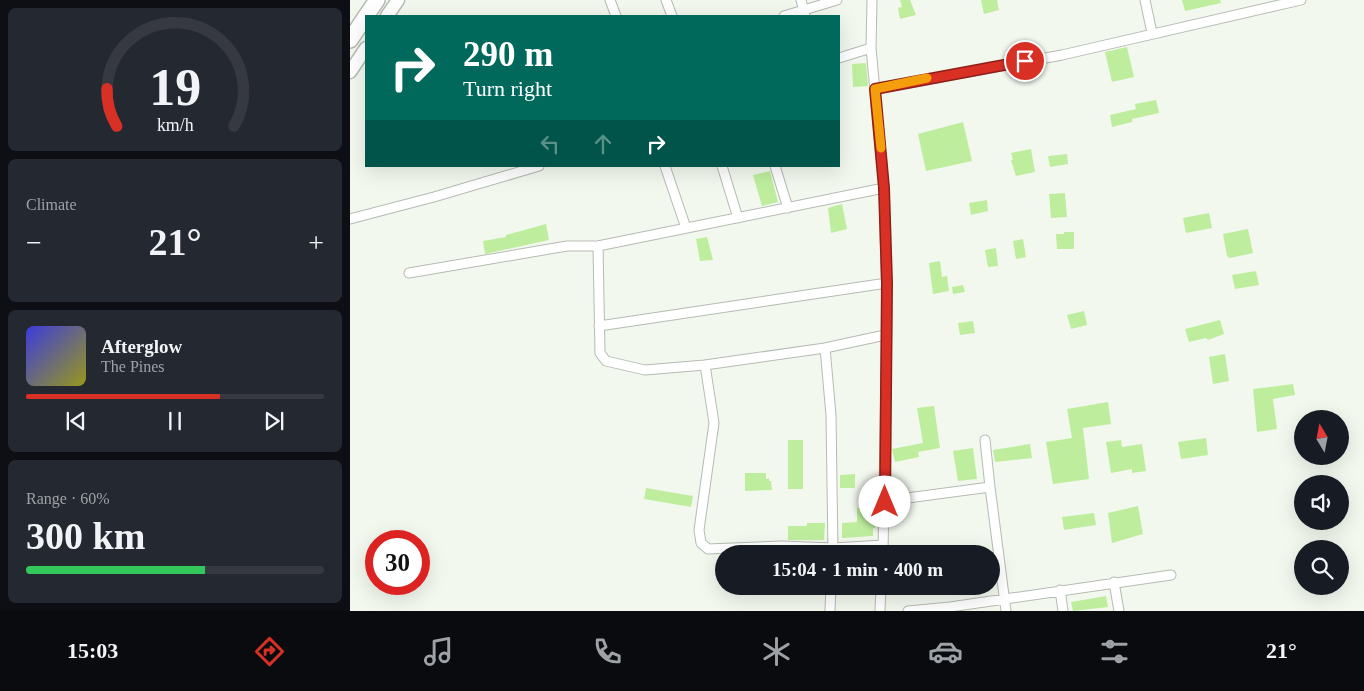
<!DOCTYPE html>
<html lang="en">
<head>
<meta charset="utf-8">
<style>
  body { margin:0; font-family:Georgia,serif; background:#242831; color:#f1f3f6; height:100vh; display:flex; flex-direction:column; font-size:19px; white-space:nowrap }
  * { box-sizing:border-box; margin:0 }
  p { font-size:16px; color:#9ea1a6 }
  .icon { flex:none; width:28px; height:28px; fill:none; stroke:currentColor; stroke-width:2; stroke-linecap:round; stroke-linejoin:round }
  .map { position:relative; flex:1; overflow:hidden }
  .drawer { display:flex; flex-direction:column; gap:8px; padding:8px; background:#0d0f14; width:350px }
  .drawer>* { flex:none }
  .guide { position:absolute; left:15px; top:15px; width:475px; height:152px; border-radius:0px; box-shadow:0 5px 20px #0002; background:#00695c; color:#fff; overflow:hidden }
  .needle { width:32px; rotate:350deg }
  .controls { position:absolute; left:944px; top:410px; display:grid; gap:10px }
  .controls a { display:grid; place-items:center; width:55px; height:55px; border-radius:50%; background:#171b24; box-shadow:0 5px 20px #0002; font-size:25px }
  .speed { position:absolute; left:15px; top:530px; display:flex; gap:10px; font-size:25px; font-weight:700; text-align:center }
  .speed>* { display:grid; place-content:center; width:65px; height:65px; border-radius:50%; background:#171b24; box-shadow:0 5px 20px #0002; line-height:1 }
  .speed .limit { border:8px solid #d22; background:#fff; color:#111 }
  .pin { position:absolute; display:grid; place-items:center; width:42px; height:42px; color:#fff; margin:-21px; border:2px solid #fff; border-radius:50%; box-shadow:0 1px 5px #0007 }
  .me { position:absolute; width:55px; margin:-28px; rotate:0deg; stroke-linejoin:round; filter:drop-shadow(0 0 4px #0008) }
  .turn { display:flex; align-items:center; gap:18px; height:105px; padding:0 15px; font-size:22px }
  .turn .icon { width:65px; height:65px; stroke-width:2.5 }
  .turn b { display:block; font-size:35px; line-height:42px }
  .lanes { display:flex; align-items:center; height:48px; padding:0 15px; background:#0003; justify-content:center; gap:25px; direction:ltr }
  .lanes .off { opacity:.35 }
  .big { font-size:38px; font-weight:600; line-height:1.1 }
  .drawer .widget { flex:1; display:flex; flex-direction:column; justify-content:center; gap:8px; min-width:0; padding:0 18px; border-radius:8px; background:#242831 }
  .drawer .dial { align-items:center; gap:0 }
  .dial svg { height:130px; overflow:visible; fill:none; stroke:#363941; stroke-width:7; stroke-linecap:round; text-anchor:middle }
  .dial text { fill:#f1f3f6; stroke:none }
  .song { display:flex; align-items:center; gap:15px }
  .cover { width:60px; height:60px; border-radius:8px; background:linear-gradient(135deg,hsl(240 70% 55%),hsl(60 70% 35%)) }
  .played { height:5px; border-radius:2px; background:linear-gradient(90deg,#d93025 65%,#363941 65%) }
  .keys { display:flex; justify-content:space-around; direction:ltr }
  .heat { display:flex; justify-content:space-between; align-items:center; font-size:28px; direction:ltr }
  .charge { height:8px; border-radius:4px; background:linear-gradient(90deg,#34c759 60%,#363941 0) }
  .trip { position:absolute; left:365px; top:545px; width:285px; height:50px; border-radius:25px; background:#171b24; box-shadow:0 5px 20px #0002; font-weight:600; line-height:50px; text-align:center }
  .tabs { display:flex; height:80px; justify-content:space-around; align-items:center; background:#090b0e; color:#9ea1a6 }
  .tabs .icon { width:35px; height:35px }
  .tabs .on { color:#d93025 }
  .tabs b { font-size:22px; color:#f1f3f6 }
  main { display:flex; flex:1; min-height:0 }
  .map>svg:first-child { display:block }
</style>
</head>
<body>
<main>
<section class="drawer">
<div class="widget dial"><svg viewBox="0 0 100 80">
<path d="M14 69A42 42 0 1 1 86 69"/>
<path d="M14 69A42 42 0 0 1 8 46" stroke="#d93025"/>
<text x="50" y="56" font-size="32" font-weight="700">19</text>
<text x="50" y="72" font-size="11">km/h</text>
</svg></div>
<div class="widget"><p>Climate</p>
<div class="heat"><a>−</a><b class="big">21°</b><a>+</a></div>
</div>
<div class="widget">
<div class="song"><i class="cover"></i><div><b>Afterglow</b><p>The Pines</p></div></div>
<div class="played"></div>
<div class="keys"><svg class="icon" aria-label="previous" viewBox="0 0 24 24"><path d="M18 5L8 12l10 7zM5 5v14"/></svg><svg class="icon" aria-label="pause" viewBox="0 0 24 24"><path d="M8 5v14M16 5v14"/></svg><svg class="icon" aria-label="next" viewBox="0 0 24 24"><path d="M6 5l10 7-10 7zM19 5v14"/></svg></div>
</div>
<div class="widget"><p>Range · 60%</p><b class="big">300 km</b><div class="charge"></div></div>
</section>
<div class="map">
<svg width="1014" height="611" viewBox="0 0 1014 611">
  <rect width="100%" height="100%" fill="#f2f8ee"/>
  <path fill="#beee9d" d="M550,0H560L566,15L550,19L548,8L552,7Z
    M631,0H647L649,10L634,14Z
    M832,0H870L871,3L835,11Z
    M777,47L784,77L762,82L755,52Z
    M516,63L518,86L503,87L502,64Z
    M806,100L809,113L782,119V122L762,127L760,115L786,109L785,104Z
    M613,122L622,161L576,171L568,134Z
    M681,149L685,172L666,176L661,160H663L661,153Z
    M717,154L718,164L700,167L698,156Z
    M420,171L428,202L412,206L403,175Z
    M715,193L717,217L701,218L699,194Z
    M637,200L638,211L621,215L619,203Z
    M492,204L497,229L481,233L478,208Z
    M859,213L862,228L836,233L833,218Z
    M196,224L199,240L135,254L133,241L156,237V235Z
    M898,229L903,253L880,258L877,256L873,234Z
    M714,232H724V249H707L706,234H714Z
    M357,237L363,260L350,261L346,239Z
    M673,239L676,257L666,259L663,241Z
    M646,248L648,266L638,267L635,250Z
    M590,261L592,277L597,276L599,291L583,294L579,263Z
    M906,271L909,285L885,289L882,275Z
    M613,285L615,292L603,294L602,287Z
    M734,311L737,325L721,329L717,315Z
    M870,320L874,334L858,340L856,338L839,342L835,329Z
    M623,321L625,333L610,335L608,323Z
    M875,354L879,381L863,384L859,357Z
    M943,384L945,395L923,399L927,429L907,432L903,389Z
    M758,402L761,424L733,428L739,479L703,484L696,442L722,438L717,409Z
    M584,406L590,448L568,452L569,457L545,462L542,449L573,443L567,408Z
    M856,438L858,455L831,459L828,442Z
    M438,440H453V489H438Z
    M771,440L772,447L792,444L796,471L782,473V469L761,473L756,442Z
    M680,444L682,458L645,462L643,450Z
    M623,448L627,479L608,481L603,451Z
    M395,473H416V479L419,478V481H421L422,490L395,491Z
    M505,474V488H490V475Z
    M296,488L343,496L341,507L294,499Z
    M788,506L793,534L762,543L758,513Z
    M525,507V528H523V536L492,538V523L507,522V508Z
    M744,513L746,525L714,530L712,517Z
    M457,523H475L474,540H438V526H457Z
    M756,596L758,607L723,611L721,602Z"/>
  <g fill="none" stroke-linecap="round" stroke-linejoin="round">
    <g stroke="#b5bbb2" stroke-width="11">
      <path id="street" d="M260,0L266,16
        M316,0L322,16
        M451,0L455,16
        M795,0L802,33
        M434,16L487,0
        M489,58L521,48
        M525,89L712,55L951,0
        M315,166L336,228
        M372,166L388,218
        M425,166L438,208
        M0,219L84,197L189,166
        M248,246L250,353L256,361L295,370L355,365L475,348L535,335
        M59,273L217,246H248L534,188L521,48L522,0
        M249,326L537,283
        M475,348L481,415L483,554
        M355,365L364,423L349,530L351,543L358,549L432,546L483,548L533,545
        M635,440L640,487
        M535,501L640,487L656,611
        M533,554L537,310L534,188
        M764,582L769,611
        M710,590L713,611
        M480,611L481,586
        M530,611L531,586
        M558,611L600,607L821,575"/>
    </g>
    <g stroke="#b5bbb2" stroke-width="15">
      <path id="secondary" d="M37,16L48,0
        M0,72L16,48"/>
    </g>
    <g stroke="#b5bbb2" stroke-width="18">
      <path id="highway" d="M16,16L27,0
        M0,40L16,16"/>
    </g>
    <use href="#street" stroke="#fff" stroke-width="9"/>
    <use href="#secondary" stroke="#fff" stroke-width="12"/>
    <use href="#highway" stroke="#fff" stroke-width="15"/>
  </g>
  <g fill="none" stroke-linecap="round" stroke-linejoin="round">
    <g stroke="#8d1f18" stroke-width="12">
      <path id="route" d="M535,502L537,283L534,188L525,89L675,61"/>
    </g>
    <use href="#route" stroke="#d93025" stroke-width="9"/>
    <path stroke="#f59e0b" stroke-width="9" d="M531,148L525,89L577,78"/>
  </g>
</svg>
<div class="controls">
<a><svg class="needle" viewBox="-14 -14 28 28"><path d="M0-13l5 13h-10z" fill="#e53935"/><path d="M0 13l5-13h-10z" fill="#9ea1a6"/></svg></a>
<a><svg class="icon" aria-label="sound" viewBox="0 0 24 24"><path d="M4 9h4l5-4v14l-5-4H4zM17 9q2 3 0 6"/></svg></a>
<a><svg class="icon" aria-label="search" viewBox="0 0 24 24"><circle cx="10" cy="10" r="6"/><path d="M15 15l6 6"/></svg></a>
</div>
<div class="speed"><div class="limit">30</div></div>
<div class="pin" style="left:675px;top:61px;background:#d93025"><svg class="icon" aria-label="arrive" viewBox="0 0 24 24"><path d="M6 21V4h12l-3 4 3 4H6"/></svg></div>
<svg class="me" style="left:535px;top:502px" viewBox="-20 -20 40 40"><circle r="19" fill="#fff"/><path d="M0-13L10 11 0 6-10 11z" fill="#d93025"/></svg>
<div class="trip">15:04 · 1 min · 400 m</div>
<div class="guide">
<div class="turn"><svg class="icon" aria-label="right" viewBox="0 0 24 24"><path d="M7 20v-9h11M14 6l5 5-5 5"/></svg><div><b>290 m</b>Turn right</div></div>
<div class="lanes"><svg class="icon off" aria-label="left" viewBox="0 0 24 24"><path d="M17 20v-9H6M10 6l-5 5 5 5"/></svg><svg class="icon off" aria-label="ahead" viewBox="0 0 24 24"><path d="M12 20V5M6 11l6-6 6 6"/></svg><svg class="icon" aria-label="right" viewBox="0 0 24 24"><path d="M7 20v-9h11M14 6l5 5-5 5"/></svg></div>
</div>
</div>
</main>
<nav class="tabs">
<b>15:03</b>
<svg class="icon on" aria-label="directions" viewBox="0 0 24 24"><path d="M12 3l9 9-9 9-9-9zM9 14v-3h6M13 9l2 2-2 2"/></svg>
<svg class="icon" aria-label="music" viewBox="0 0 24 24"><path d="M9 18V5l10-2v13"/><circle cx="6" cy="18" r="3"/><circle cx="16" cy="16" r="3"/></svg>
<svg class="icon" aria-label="phone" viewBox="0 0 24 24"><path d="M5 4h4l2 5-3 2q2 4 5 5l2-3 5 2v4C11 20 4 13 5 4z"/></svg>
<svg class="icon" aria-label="climate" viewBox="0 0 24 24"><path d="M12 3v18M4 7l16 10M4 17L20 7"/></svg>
<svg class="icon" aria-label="car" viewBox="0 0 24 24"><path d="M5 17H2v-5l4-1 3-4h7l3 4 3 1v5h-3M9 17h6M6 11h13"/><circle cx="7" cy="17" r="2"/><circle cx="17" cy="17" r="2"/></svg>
<svg class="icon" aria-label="filters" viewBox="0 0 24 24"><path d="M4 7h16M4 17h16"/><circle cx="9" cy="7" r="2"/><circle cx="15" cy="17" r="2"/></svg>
<b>21°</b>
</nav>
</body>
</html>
